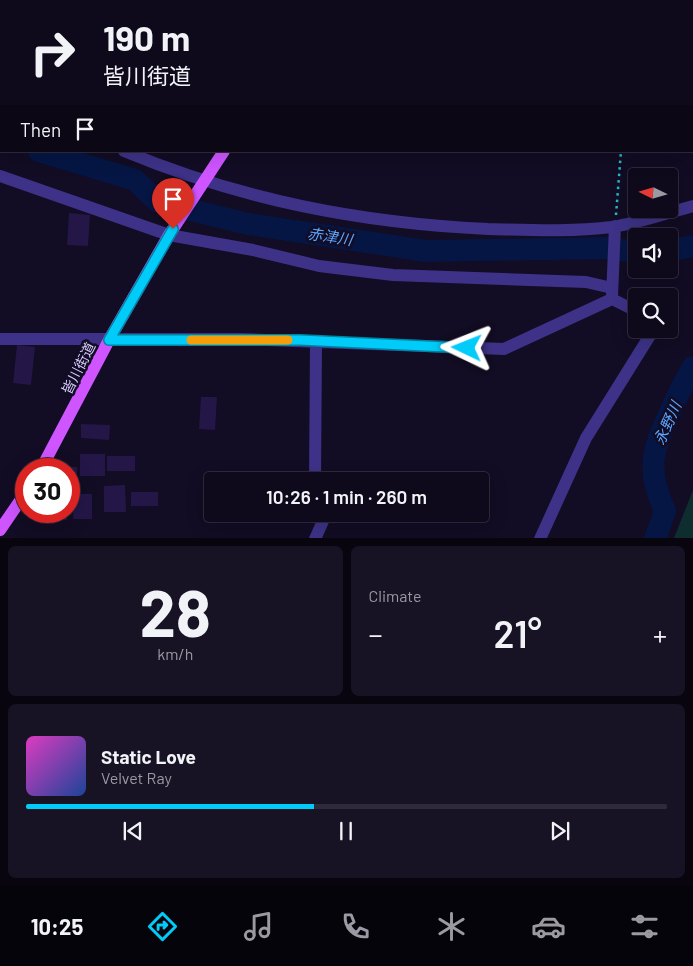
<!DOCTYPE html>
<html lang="en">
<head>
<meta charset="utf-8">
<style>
  body { margin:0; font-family:Barlow,"Noto Sans JP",sans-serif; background:#171224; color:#f1f3f6; height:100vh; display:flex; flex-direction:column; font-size:19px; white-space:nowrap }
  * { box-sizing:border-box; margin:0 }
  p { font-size:16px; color:#9b9aa3 }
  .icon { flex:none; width:28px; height:28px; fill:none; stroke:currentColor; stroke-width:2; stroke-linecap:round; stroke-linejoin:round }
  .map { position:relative; height:538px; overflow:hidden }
  .details { display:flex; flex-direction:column; gap:8px; padding:8px; background:#08050f; flex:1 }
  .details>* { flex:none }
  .banner { position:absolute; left:0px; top:0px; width:694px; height:152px; box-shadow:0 5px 20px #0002,0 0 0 1px #2e2a3a; background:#0e091b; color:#f1f3f6; overflow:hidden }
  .needle { width:32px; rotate:275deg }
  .fabs { position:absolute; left:628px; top:168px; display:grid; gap:10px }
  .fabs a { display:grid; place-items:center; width:50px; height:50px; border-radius:5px; background:#0e091b; box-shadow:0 5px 20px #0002,0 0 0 1px #2e2a3a; font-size:25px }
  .speed { position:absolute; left:15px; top:458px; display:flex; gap:10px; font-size:25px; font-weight:700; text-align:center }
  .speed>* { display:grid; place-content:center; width:65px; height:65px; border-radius:50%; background:#0e091b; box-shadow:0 5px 20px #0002,0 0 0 1px #2e2a3a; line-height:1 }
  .speed .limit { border:8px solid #d22; background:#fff; color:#111 }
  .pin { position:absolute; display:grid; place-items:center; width:42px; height:42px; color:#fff; margin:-51px -21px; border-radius:50% 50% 50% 0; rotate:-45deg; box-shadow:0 0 5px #0007 }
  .pin .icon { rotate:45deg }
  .me { position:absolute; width:55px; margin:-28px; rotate:272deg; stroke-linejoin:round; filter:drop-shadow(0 0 4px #0008) }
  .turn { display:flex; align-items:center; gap:18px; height:105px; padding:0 20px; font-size:22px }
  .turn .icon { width:65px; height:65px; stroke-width:2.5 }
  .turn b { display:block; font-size:35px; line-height:42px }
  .then { display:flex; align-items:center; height:48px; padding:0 20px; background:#0003; gap:10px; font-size:19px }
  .big { font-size:38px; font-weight:600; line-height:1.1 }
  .details .widget { flex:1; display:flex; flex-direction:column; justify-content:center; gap:8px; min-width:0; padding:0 18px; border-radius:8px; background:#171224 }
  .details .dial { align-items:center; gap:0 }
  .dial b { font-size:65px; line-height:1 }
  .song { display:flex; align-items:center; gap:15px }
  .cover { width:60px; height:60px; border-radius:8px; background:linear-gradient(135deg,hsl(310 70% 55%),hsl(220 70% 35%)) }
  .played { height:5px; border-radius:2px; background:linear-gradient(90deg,#00cbf9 45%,#2e2a3a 45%) }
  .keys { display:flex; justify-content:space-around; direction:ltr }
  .heat { display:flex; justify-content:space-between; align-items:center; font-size:28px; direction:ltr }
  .details .tiles { flex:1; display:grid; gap:8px; grid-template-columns:1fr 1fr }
  .widget:last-child { grid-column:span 2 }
  .trip { position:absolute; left:204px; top:472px; width:285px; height:50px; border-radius:5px; background:#0e091b; box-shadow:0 5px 20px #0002,0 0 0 1px #2e2a3a; font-weight:600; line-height:50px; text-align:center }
  .menu { display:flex; height:80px; justify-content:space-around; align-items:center; background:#06040b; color:#9b9aa3 }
  .menu .icon { width:35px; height:35px }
  .menu .on { color:#00cbf9 }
  .menu b { font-size:22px; color:#f1f3f6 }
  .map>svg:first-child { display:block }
</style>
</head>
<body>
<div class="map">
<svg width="693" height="539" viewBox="0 0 693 539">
  <rect width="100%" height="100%" fill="#120c24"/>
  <path fill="#0e2d2e" d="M693,490V538H674Z"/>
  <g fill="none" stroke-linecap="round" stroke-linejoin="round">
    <path stroke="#051644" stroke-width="22" d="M0,139H1
      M39,151L135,180L158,202L248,224L426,251L606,248L636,252
      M669,251L693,246
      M655,539L665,511C646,470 652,451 670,412C677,396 684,382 693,367"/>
  </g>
  <path fill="#241646" d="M69,213L90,215L88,246L67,245Z
    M17,345L35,347L31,385L13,383Z
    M201,397H217L215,430L199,429Z
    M81,424L110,425L109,440L81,438Z
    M80,454H105V476H80Z
    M107,456H135V471H107Z
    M53,467H77V478H69V469H52Z
    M125,485L126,512H104V486Z
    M131,492H158V506H131Z
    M74,494H92V519H73Z
    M33,511H41L40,520H32Z
    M44,511H67V520L44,521Z"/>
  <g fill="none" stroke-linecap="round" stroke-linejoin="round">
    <path stroke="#23babf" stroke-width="2.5" stroke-dasharray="2.5 4" stroke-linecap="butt" d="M616,215L621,151"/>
    <path stroke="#3d3287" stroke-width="12" d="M222,0V1
      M692,21L693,20
      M0,106H1
      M124,151C242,200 360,223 488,229C530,230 571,232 612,227C639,223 667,213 693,206
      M0,176L169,235L253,250L319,266L393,275L586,282L612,288
      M612,297L615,226
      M0,339H242L504,349L612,299L636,311
      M315,481L316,341
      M315,539L323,521V514
      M540,539L586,438L654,329"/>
    <path stroke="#ce55ff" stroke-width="12" d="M334,1L335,0
      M41,469L109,340L169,235L224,151
      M0,530L26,492"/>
  </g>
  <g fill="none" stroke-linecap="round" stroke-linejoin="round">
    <g stroke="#0084a2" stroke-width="12">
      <path id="route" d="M173,229L109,340H300L467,348"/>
    </g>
    <use href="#route" stroke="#00cbf9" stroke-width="9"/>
    <path stroke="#f59e0b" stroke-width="9" d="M191,340H288"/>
  </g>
  <g text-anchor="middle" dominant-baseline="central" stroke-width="5" stroke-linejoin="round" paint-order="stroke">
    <g font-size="14" fill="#d8ceff" stroke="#120c24">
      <text transform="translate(78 368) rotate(-63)">皆川街道</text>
    </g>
    <g font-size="15" font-style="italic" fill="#5ca6ff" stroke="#120c24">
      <text transform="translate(330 236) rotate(9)">赤津川</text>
      <text transform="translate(667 423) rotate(-66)">永野川</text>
    </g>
  </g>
</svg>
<div class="fabs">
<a><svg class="needle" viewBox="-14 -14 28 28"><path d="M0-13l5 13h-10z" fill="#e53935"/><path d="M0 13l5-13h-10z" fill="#9b9aa3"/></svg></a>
<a><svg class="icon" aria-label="sound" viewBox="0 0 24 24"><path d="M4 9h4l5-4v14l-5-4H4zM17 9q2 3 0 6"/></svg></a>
<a><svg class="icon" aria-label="search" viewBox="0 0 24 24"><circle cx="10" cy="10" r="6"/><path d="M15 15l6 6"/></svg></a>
</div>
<div class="speed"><div class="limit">30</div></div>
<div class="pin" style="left:173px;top:229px;background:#d93025"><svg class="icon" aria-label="arrive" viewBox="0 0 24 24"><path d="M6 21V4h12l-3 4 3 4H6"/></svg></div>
<svg class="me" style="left:467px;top:348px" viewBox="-20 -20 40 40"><path d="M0-17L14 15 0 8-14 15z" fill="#00cbf9" stroke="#fff" stroke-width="4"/></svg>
<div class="trip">10:26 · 1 min · 260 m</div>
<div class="banner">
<div class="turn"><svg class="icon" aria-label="right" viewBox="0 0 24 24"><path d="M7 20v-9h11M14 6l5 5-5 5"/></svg><div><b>190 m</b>皆川街道</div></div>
<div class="then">Then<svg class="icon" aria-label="arrive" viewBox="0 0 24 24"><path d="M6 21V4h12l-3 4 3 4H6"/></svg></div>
</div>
</div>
<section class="details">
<div class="tiles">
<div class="widget dial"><b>28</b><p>km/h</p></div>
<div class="widget"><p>Climate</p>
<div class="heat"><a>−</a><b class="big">21°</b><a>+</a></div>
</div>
<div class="widget">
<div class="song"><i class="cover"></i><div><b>Static Love</b><p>Velvet Ray</p></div></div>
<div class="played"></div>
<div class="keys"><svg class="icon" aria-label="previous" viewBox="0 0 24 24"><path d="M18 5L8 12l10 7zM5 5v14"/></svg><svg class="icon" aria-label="pause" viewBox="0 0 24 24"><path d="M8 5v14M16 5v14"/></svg><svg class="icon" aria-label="next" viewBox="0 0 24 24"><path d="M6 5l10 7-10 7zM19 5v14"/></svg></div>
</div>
</div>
</section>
<nav class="menu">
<b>10:25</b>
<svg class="icon on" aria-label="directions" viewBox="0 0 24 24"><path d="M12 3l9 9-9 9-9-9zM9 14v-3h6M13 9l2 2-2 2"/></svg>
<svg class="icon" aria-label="music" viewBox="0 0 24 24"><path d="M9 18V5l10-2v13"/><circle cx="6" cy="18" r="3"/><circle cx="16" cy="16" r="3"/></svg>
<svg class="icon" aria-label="phone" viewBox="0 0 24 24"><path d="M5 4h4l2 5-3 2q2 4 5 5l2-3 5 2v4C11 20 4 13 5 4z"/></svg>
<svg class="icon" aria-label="climate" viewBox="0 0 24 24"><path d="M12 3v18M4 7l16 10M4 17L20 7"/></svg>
<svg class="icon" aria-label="car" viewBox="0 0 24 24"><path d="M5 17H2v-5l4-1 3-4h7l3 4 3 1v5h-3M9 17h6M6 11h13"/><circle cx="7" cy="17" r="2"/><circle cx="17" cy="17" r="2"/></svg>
<svg class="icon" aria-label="filters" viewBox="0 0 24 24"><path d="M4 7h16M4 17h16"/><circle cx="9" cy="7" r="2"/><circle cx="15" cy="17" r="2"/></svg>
</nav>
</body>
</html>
